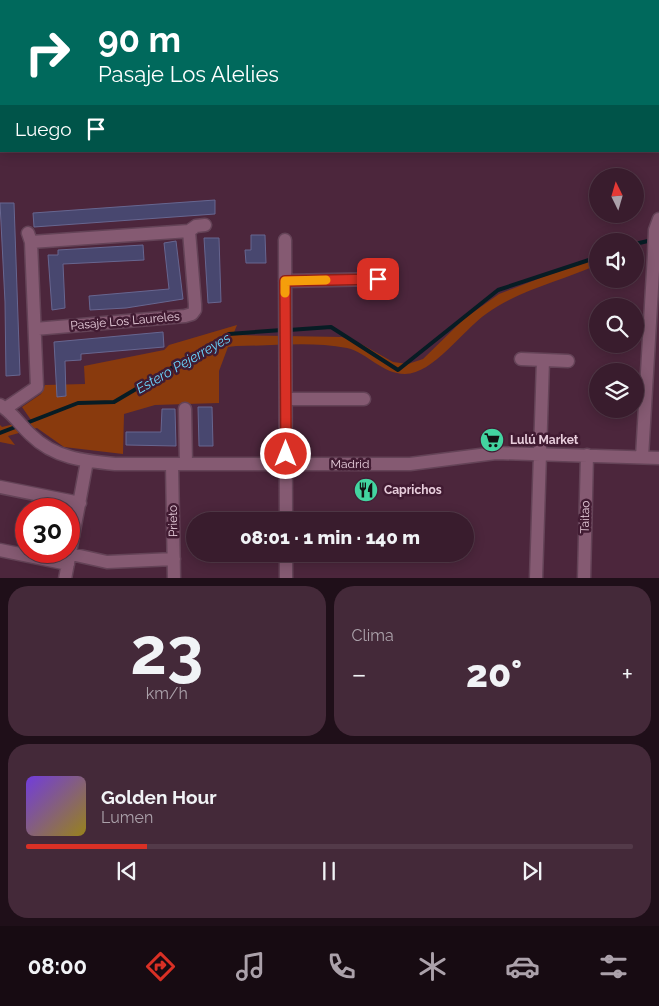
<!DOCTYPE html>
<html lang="es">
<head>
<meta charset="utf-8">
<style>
  body { margin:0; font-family:Raleway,sans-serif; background:#442939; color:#f1f3f6; height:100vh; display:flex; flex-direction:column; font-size:19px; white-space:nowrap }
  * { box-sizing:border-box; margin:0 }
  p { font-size:16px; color:#aba1aa }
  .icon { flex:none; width:28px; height:28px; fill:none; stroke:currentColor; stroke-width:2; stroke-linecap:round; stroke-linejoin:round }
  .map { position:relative; height:578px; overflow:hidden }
  .sheet { display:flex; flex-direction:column; gap:8px; padding:8px; background:#1f0f19; flex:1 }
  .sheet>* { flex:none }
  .top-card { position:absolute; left:0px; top:0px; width:660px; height:152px; box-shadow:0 2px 12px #0003,0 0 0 1px #533a49; background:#00695c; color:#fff; overflow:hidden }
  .needle { width:32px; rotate:355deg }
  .tools { position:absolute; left:589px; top:168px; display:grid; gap:10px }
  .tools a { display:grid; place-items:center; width:55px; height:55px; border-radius:50%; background:#391c2d; box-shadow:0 2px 12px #0003,0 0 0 1px #533a49; font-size:25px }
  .speed { position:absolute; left:15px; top:498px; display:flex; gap:10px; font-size:25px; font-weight:700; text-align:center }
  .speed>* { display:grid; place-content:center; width:65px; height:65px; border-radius:50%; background:#391c2d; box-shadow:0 2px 12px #0003,0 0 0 1px #533a49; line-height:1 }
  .speed .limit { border:8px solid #d22; background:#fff; color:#111 }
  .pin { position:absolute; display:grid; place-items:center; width:42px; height:42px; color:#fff; margin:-21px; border-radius:10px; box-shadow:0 2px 8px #0006 }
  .me { position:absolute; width:55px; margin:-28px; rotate:0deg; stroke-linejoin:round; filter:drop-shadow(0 0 4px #0008) }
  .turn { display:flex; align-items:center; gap:18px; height:105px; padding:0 15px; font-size:22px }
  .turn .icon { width:65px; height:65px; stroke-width:2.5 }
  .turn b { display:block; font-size:35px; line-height:42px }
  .then { display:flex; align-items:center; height:48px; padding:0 15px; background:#0003; gap:10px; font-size:19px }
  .big { font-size:38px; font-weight:800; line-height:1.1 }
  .sheet .widget { flex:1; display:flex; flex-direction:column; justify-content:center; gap:8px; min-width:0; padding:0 18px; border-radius:20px; background:#442939 }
  .sheet .dial { align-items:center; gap:0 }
  .dial b { font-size:65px; line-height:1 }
  .song { display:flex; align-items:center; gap:15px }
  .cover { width:60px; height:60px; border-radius:8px; background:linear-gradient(135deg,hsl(260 70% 55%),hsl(50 70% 35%)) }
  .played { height:5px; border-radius:2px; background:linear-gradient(90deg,#d93025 20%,#533a49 20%) }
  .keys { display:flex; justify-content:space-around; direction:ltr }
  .heat { display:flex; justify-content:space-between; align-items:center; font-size:28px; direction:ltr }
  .sheet .tiles { flex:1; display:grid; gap:8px; grid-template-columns:1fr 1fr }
  .widget:last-child { grid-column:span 2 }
  .trip { position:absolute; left:186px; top:512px; width:288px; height:50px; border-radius:25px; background:#391c2d; box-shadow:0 2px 12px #0003,0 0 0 1px #533a49; font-weight:800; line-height:50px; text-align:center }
  .tab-bar { display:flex; height:80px; justify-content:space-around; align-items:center; background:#170b12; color:#aba1aa }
  .tab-bar .icon { width:35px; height:35px }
  .tab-bar .selected { color:#d93025 }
  .tab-bar b { font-size:22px; color:#f1f3f6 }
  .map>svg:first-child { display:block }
</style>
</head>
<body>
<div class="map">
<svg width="659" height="579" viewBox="0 0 659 579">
  <rect width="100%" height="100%" fill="#4c263c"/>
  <path fill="#893a0d" d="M597,256V265C561,281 519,290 486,314C463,330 433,374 405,374C382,374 368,353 347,348C311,341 272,346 236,346L228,347L219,371V403L155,405L124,414L123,454L64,447L37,428L8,436L15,445L0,442V425L2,427L31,420L22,407L41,394L45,385L85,384L84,366L164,350L169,345L237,325L233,335L342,337L363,345L393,362L408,364L423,359L465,318L499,294Z"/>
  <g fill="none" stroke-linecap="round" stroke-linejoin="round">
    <path stroke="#071c24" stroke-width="4" d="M635,244L652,240
      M289,330L331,327L398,370L498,290L598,257
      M24,424L78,403L114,402L229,334L282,330
      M0,433L18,426"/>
  </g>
  <path fill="#48476f" stroke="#676690" d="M215,200V214L34,227L33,213Z
    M0,203H14L20,375L6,376L5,302Z
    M251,235H265L266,263H246L245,250H251Z
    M204,238H219L221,302L208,303Z
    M176,241L183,299L126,308L90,310L89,296L169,289L164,243Z
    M143,245L144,260L63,264L65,308L52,310L48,255H58V250Z
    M163,332L164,347L81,354V360L65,361L66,396L57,397L54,342Z
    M198,407H212L213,446H199Z
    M162,409H175L176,446L126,445V432H161Z"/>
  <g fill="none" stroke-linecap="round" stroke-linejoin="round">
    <g stroke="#644357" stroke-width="15">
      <path id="minor" d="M157,0V1
        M650,0V1
        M0,36H1
        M189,231L196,226L205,225
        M285,240L286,521
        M31,242L189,231L195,304V310L192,314L185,316L35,329
        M285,281L378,279
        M521,359L568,361
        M286,399H364
        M0,405C13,413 20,425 31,435C54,458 84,461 115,464H410L496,453L659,458
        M6,408L37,387L31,242L28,233
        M185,409L186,464
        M642,457L654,254L655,230L659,219
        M172,464L174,579
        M0,487L80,503
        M0,550L68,564
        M71,554L107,562L174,559
        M65,579L87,461
        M286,579V554
        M536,579L543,360
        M584,579L587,455"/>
    </g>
    <use href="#minor" stroke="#855a72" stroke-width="12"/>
  </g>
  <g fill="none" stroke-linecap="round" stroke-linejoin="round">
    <g stroke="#8d1f18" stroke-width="12">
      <path id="route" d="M286,454L285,281L378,279"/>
    </g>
    <use href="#route" stroke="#d93025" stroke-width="9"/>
    <path stroke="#f59e0b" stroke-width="9" d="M285,293V281L326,280"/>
  </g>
  <defs>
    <g id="supermarket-disc" transform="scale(1.25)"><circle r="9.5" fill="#43d4a0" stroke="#411b32"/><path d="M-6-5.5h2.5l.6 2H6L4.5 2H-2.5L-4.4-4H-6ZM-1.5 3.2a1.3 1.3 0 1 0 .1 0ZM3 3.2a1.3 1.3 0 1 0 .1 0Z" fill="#111"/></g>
    <g id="restaurant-disc" transform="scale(1.25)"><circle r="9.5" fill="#43d4a0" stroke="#411b32"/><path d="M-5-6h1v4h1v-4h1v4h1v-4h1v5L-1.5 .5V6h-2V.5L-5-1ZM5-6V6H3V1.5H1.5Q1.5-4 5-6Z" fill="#111"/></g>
  </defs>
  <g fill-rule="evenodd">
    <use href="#supermarket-disc" x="492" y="440"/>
    <use href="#restaurant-disc" x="366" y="490"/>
  </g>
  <g text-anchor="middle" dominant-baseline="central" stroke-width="5" stroke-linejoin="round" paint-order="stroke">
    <g font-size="12" fill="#e8cedc" stroke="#411b32">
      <text transform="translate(125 321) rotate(-5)">Pasaje Los Laureles</text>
      <text x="350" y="464">Madrid</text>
      <text transform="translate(585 517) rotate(-89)">Taitao</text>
      <text transform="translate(173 521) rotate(-91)">Prieto</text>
    </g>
    <g font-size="12" font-weight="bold" fill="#e8cedc" stroke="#411b32" text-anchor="start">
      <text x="510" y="440">Lulú Market</text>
      <text x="384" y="490">Caprichos</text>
    </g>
    <g font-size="14" font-style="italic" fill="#6bd5fd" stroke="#411b32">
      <text transform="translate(183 363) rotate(-30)">Estero Pejerreyes</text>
    </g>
  </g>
</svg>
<div class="tools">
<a><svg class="needle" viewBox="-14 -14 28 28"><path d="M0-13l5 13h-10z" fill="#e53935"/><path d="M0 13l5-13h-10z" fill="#aba1aa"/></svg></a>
<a><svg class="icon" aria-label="sound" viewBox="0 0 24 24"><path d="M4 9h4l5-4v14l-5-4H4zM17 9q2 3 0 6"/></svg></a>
<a><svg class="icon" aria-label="search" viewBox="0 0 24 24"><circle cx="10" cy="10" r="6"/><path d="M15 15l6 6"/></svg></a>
<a><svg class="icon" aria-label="layers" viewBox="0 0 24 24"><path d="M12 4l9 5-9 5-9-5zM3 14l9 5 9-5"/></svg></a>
</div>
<div class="speed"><div class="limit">30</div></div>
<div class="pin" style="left:378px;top:279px;background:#d93025"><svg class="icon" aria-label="arrive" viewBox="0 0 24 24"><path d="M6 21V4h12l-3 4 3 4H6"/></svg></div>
<svg class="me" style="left:286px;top:454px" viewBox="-20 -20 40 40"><circle r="17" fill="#d93025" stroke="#fff" stroke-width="3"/><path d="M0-11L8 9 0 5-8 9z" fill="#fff"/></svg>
<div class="trip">08:01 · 1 min · 140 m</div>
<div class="top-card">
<div class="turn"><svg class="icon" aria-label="right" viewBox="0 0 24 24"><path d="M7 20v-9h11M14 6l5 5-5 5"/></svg><div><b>90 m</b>Pasaje Los Alelies</div></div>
<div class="then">Luego<svg class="icon" aria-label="arrive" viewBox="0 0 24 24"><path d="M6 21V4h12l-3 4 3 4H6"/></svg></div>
</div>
</div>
<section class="sheet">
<div class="tiles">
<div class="widget dial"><b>23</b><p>km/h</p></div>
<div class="widget"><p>Clima</p>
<div class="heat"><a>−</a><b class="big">20°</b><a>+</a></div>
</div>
<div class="widget">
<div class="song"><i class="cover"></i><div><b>Golden Hour</b><p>Lumen</p></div></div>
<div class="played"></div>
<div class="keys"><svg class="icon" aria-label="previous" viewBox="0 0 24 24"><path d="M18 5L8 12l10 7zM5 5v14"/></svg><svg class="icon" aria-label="pause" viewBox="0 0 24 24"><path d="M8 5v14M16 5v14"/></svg><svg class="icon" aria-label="next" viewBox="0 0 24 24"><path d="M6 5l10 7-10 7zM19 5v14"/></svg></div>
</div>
</div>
</section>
<nav class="tab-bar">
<b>08:00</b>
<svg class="icon selected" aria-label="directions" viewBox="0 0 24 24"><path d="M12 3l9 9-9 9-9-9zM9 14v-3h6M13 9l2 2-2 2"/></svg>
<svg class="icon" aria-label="music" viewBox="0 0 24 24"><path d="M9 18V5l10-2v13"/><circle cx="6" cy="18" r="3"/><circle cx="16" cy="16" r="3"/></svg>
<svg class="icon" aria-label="phone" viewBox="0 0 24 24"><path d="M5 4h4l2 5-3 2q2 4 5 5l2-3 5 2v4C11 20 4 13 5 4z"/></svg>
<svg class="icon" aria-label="climate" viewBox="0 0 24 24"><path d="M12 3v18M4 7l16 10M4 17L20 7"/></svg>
<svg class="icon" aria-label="car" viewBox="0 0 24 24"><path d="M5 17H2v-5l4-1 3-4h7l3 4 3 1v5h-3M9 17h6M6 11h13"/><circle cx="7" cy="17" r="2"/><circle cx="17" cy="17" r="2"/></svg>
<svg class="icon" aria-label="filters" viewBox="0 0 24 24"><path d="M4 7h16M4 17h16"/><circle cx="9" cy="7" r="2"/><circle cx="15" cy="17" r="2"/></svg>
</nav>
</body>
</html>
